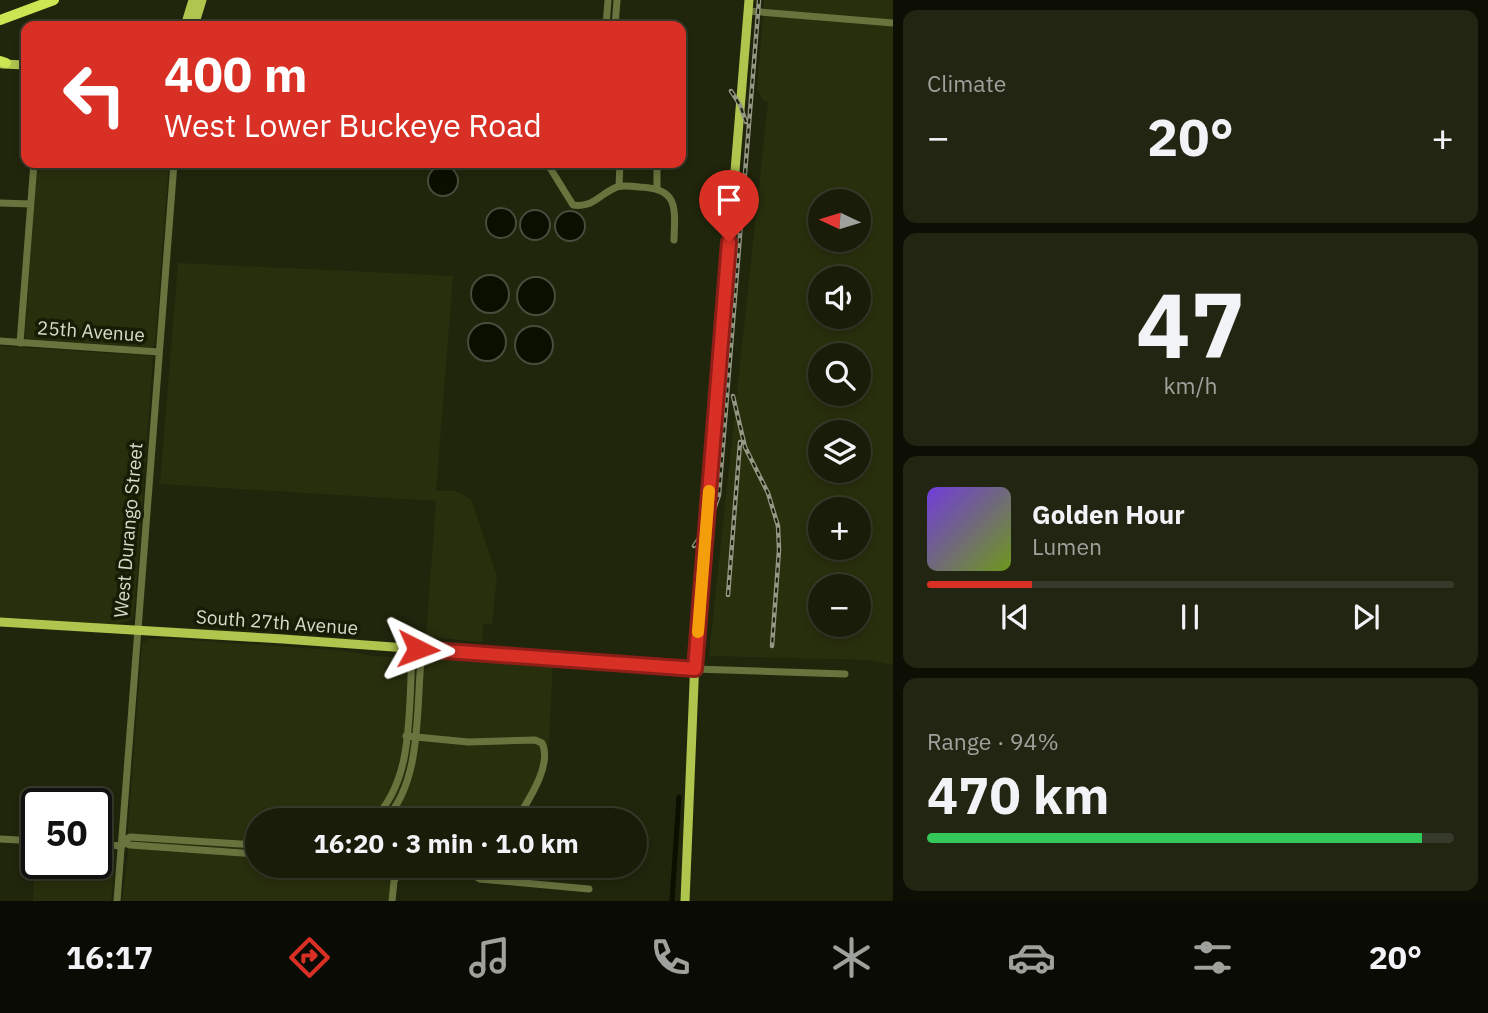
<!DOCTYPE html>
<html lang="en">
<head>
<meta charset="utf-8">
<style>
  body { margin:0; font-family:"IBM Plex Sans",sans-serif; background:#212512; color:#f1f3f6; height:100vh; display:flex; flex-direction:column; font-size:26px; white-space:nowrap }
  * { box-sizing:border-box; margin:0 }
  p { font-size:23px; color:#9fa19c }
  .icon { flex:none; width:38px; height:38px; fill:none; stroke:currentColor; stroke-width:2; stroke-linecap:round; stroke-linejoin:round }
  .map { position:relative; flex:1; overflow:hidden }
  .panel { display:flex; flex-direction:column; gap:10px; padding:10px; background:#0d0f05; width:595px }
  .panel>* { flex:none }
  .hud { position:absolute; left:21px; top:21px; width:665px; height:147px; border-radius:14px; box-shadow:0 4px 10px #0003,0 0 0 2px #363a2a; background:#d93025; color:#fff; overflow:hidden }
  .needle { width:46px; rotate:274deg }
  .tools { position:absolute; left:808px; top:189px; display:grid; gap:14px }
  .tools a { display:grid; place-items:center; width:63px; height:63px; border-radius:50%; background:#181c09; box-shadow:0 4px 10px #0003,0 0 0 2px #363a2a; font-size:35px }
  .speed { position:absolute; left:21px; top:788px; display:flex; gap:14px; font-size:35px; font-weight:700; text-align:center }
  .speed>* { display:grid; place-content:center; width:91px; height:91px; border-radius:50%; background:#181c09; box-shadow:0 4px 10px #0003,0 0 0 2px #363a2a; line-height:1 }
  .speed .limit { border:4px solid #111; border-radius:10px; background:#fff; color:#111 }
  .pin { position:absolute; display:grid; place-items:center; width:60px; height:60px; color:#fff; margin:-72px -30px; border-radius:50% 50% 50% 0; rotate:-45deg; box-shadow:0 0 7px #0007 }
  .pin .icon { rotate:45deg }
  .me { position:absolute; width:77px; margin:-38px; rotate:93deg; stroke-linejoin:round; filter:drop-shadow(0 0 5px #0008) }
  .turn { display:flex; align-items:center; gap:24px; height:147px; padding:0 28px; font-size:32px }
  .turn .icon { width:91px; height:91px; stroke-width:2.5 }
  .turn b { display:block; font-size:49px; line-height:60px }
  .big { font-size:52px; font-weight:800; line-height:1.1 }
  .panel .tile { flex:1; display:flex; flex-direction:column; justify-content:center; gap:10px; min-width:0; padding:0 24px; border-radius:14px; background:#212512 }
  .panel .dial { align-items:center; gap:0 }
  .dial b { font-size:91px; line-height:1 }
  .song { display:flex; align-items:center; gap:21px }
  .cover { width:84px; height:84px; border-radius:10px; background:linear-gradient(135deg,hsl(260 70% 55%),hsl(80 70% 35%)) }
  .played { height:7px; border-radius:4px; background:linear-gradient(90deg,#d93025 20%,#363a2a 20%) }
  .keys { display:flex; justify-content:space-around; direction:ltr }
  .heat { display:flex; justify-content:space-between; align-items:center; font-size:38px; direction:ltr }
  .charge { height:10px; border-radius:5px; background:linear-gradient(90deg,#34c759 94%,#363a2a 0) }
  .trip { position:absolute; left:245px; top:808px; width:402px; height:70px; border-radius:35px; background:#181c09; box-shadow:0 4px 10px #0003,0 0 0 2px #363a2a; font-weight:800; line-height:70px; text-align:center }
  .dock { display:flex; height:112px; justify-content:space-around; align-items:center; background:#0a0b04; color:#9fa19c }
  .dock .icon { width:49px; height:49px }
  .dock .selected { color:#d93025 }
  .dock b { font-size:32px; color:#f1f3f6 }
  main { display:flex; flex:1; min-height:0 }
  .map>svg:first-child { display:block }
</style>
</head>
<body>
<main>
<div class="map">
<svg width="893" height="901" viewBox="0 0 893 901">
  <rect width="100%" height="100%" fill="#20260c"/>
  <path fill="#282f0d" fill-rule="evenodd" d="M764,0H893V665L870,660L709,656L768,102L763,100L757,89ZM821,201H859V240H821ZM821,278H859V317H821ZM821,355H859V394H821ZM821,432H859V471H821ZM821,509H859V548H821ZM821,586H859V625H821Z
    M37,163H169L155,344L152,348L25,338Z
    M178,263L453,276L436,491H455L471,499L497,576L492,624H483L482,642L426,637L436,501L160,484Z
    M0,346L153,356L134,615L130,621L113,625L0,619Z
    M148,639H175L345,651L373,656L424,659L434,655L553,664L548,756L543,778L538,791L520,821H257V866H398L392,878L388,901H122L128,855V827L142,644Z
    M96,848L111,849L115,852L111,901H33L34,875L46,876L48,863H96Z"/>
  <path fill="#0b0f00" stroke="#484c3d" stroke-width="2" d="M428 181a15 15 0 1 1 30 0a15 15 0 1 1-30 0Z
    M486 223a15 15 0 1 1 30 0a15 15 0 1 1-30 0Z
    M520 225a15 15 0 1 1 30 0a15 15 0 1 1-30 0Z
    M555 226a15 15 0 1 1 30 0a15 15 0 1 1-30 0Z
    M471 294a19 19 0 1 1 38 0a19 19 0 1 1-38 0Z
    M517 296a19 19 0 1 1 38 0a19 19 0 1 1-38 0Z
    M468 342a19 19 0 1 1 38 0a19 19 0 1 1-38 0Z
    M515 345a19 19 0 1 1 38 0a19 19 0 1 1-38 0Z"/>
  <g fill="none" stroke-linecap="round" stroke-linejoin="round">
    <path stroke="#0b0f00" stroke-width="5" d="M672,901L679,797"/>
    <path stroke="#68743e" stroke-width="7" d="M748,11L893,23
      M606,26L608,0
      M615,26L617,0
      M547,163L573,205C594,208 599,194 617,187C623,185 632,186 639,187C679,188 675,208 674,240
      M619,186L620,163
      M657,187V163
      M0,203L31,204
      M0,341L159,352
      M20,343L34,163
      M695,669L845,674
      M406,736L468,742L535,740L542,743C553,765 527,802 516,821
      M372,821C414,781 408,714 412,660L418,649
      M384,821C422,782 416,712 421,661L418,649
      M0,839L37,841
      M122,842L130,837L257,845
      M122,842L130,845L257,854
      M96,844L122,846
      M456,866L480,879L589,889
      M480,879L488,866
      M117,901L174,163
      M392,901L394,881L402,866"/>
    <path stroke="#aec54e" stroke-width="9" d="M185,26L193,0
      M194,26L202,0
      M2,64L26,65
      M0,622L283,639L695,669
      M685,901L695,659L749,0"/>
    <path stroke="#cae652" stroke-width="10" d="M0,20L54,0
      M0,61L6,63"/>
    <g stroke="#939784" stroke-width="4.5">
      <path id="rail" d="M731,91L740,105L746,122
        M733,396L745,447L768,493L778,526L779,550L772,646
        M694,546L709,524L719,495L759,0
        M728,595L740,442"/>
    </g>
    <use href="#rail" stroke="#171c04" stroke-width="2" stroke-dasharray="5" stroke-linecap="butt"/>
  </g>
  <g fill="none" stroke-linecap="round" stroke-linejoin="round">
    <g stroke="#8d1f18" stroke-width="18">
      <path id="route" d="M418,649L695,669L729,242"/>
    </g>
    <use href="#route" stroke="#d93025" stroke-width="12"/>
    <path stroke="#f59e0b" stroke-width="12" d="M698,632L709,491"/>
  </g>
  <g text-anchor="middle" dominant-baseline="central" stroke-width="7" stroke-linejoin="round" paint-order="stroke">
    <g font-size="19" fill="#d7dbcc" stroke="#171c04">
      <text transform="translate(91 331) rotate(4)">25th Avenue</text>
      <text transform="translate(128 530) rotate(-85)">West Durango Street</text>
      <text transform="translate(277 622) rotate(4)">South 27th Avenue</text>
    </g>
  </g>
</svg>
<div class="tools">
<a><svg class="needle" viewBox="-14 -14 28 28"><path d="M0-13l5 13h-10z" fill="#e53935"/><path d="M0 13l5-13h-10z" fill="#9fa19c"/></svg></a>
<a><svg class="icon" aria-label="sound" viewBox="0 0 24 24"><path d="M4 9h4l5-4v14l-5-4H4zM17 9q2 3 0 6"/></svg></a>
<a><svg class="icon" aria-label="search" viewBox="0 0 24 24"><circle cx="10" cy="10" r="6"/><path d="M15 15l6 6"/></svg></a>
<a><svg class="icon" aria-label="layers" viewBox="0 0 24 24"><path d="M12 4l9 5-9 5-9-5zM3 14l9 5 9-5"/></svg></a>
<a>+</a>
<a>−</a>
</div>
<div class="speed"><div class="limit">50</div></div>
<div class="pin" style="left:729px;top:242px;background:#d93025"><svg class="icon" aria-label="arrive" viewBox="0 0 24 24"><path d="M6 21V4h12l-3 4 3 4H6"/></svg></div>
<svg class="me" style="left:418px;top:649px" viewBox="-20 -20 40 40"><path d="M0-17L14 15 0 8-14 15z" fill="#d93025" stroke="#fff" stroke-width="4"/></svg>
<div class="trip">16:20 · 3 min · 1.0 km</div>
<div class="hud">
<div class="turn"><svg class="icon" aria-label="left" viewBox="0 0 24 24"><path d="M17 20v-9H6M10 6l-5 5 5 5"/></svg><div><b>400 m</b>West Lower Buckeye Road</div></div>
</div>
</div>
<section class="panel">
<div class="tile"><p>Climate</p>
<div class="heat"><a>−</a><b class="big">20°</b><a>+</a></div>
</div>
<div class="tile dial"><b>47</b><p>km/h</p></div>
<div class="tile">
<div class="song"><i class="cover"></i><div><b>Golden Hour</b><p>Lumen</p></div></div>
<div class="played"></div>
<div class="keys"><svg class="icon" aria-label="previous" viewBox="0 0 24 24"><path d="M18 5L8 12l10 7zM5 5v14"/></svg><svg class="icon" aria-label="pause" viewBox="0 0 24 24"><path d="M8 5v14M16 5v14"/></svg><svg class="icon" aria-label="next" viewBox="0 0 24 24"><path d="M6 5l10 7-10 7zM19 5v14"/></svg></div>
</div>
<div class="tile"><p>Range · 94%</p><b class="big">470 km</b><div class="charge"></div></div>
</section>
</main>
<nav class="dock">
<b>16:17</b>
<svg class="icon selected" aria-label="directions" viewBox="0 0 24 24"><path d="M12 3l9 9-9 9-9-9zM9 14v-3h6M13 9l2 2-2 2"/></svg>
<svg class="icon" aria-label="music" viewBox="0 0 24 24"><path d="M9 18V5l10-2v13"/><circle cx="6" cy="18" r="3"/><circle cx="16" cy="16" r="3"/></svg>
<svg class="icon" aria-label="phone" viewBox="0 0 24 24"><path d="M5 4h4l2 5-3 2q2 4 5 5l2-3 5 2v4C11 20 4 13 5 4z"/></svg>
<svg class="icon" aria-label="climate" viewBox="0 0 24 24"><path d="M12 3v18M4 7l16 10M4 17L20 7"/></svg>
<svg class="icon" aria-label="car" viewBox="0 0 24 24"><path d="M5 17H2v-5l4-1 3-4h7l3 4 3 1v5h-3M9 17h6M6 11h13"/><circle cx="7" cy="17" r="2"/><circle cx="17" cy="17" r="2"/></svg>
<svg class="icon" aria-label="filters" viewBox="0 0 24 24"><path d="M4 7h16M4 17h16"/><circle cx="9" cy="7" r="2"/><circle cx="15" cy="17" r="2"/></svg>
<b>20°</b>
</nav>
</body>
</html>
